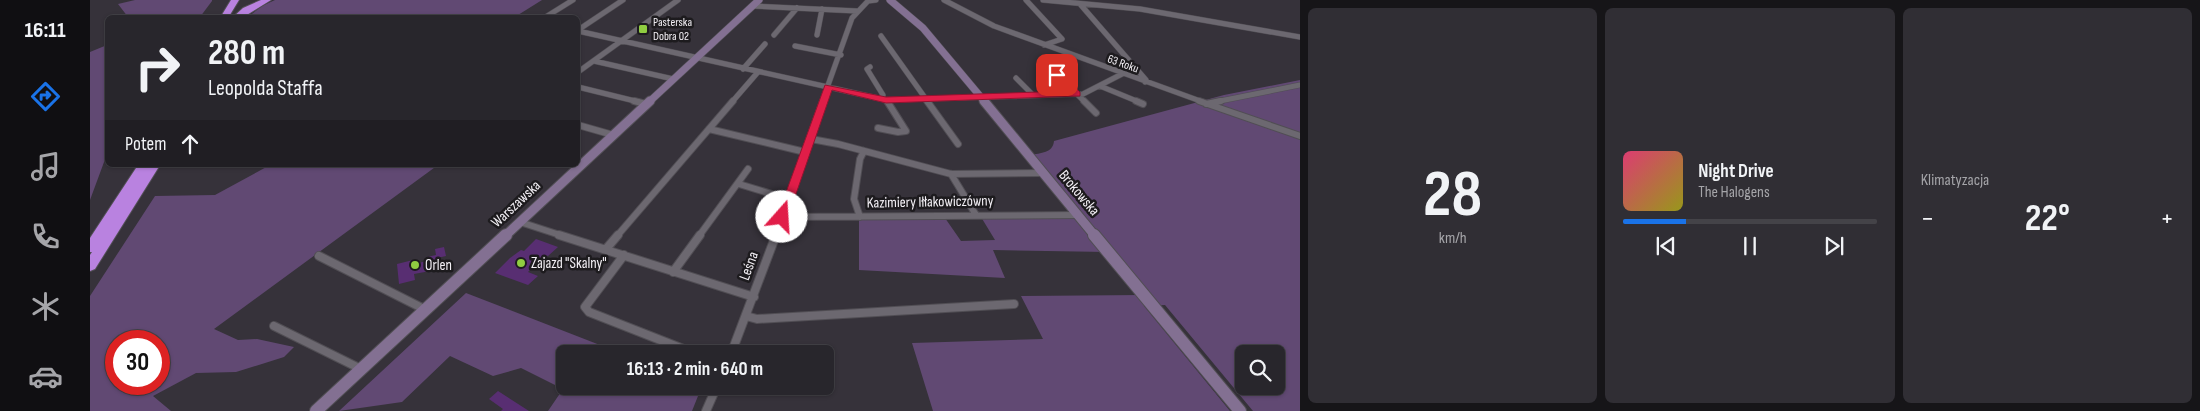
<!DOCTYPE html>
<html lang="pl">
<head>
<meta charset="utf-8">
<style>
  body { margin:0; font-family:"Sofia Sans Condensed",sans-serif; background:#302e34; color:#f1f3f6; height:100vh; display:flex; flex-direction:column; font-size:19px; white-space:nowrap }
  * { box-sizing:border-box; margin:0 }
  p { font-size:16px; color:#a5a5a9 }
  .icon { flex:none; width:28px; height:28px; fill:none; stroke:currentColor; stroke-width:2; stroke-linecap:round; stroke-linejoin:round }
  .map { position:relative; flex:1; overflow:hidden }
  .details { display:flex; flex-direction:column; gap:8px; padding:8px; background:#161518; width:900px }
  .details>* { flex:none }
  .hud { position:absolute; left:15px; top:15px; width:475px; height:152px; border-radius:8px; box-shadow:0 1px 4px #0004,0 0 0 1px #444348; background:#28262c; color:#f1f3f6; overflow:hidden }
  .fabs { position:absolute; left:1145px; top:345px; display:grid; gap:10px }
  .fabs a { display:grid; place-items:center; width:50px; height:50px; border-radius:8px; background:#28262c; box-shadow:0 1px 4px #0004,0 0 0 1px #444348; font-size:25px }
  .speed { position:absolute; left:15px; top:330px; display:flex; gap:10px; font-size:25px; font-weight:700; text-align:center }
  .speed>* { display:grid; place-content:center; width:65px; height:65px; border-radius:50%; background:#28262c; box-shadow:0 1px 4px #0004,0 0 0 1px #444348; line-height:1 }
  .speed .limit { border:8px solid #d22; background:#fff; color:#111 }
  .pin { position:absolute; display:grid; place-items:center; width:42px; height:42px; color:#fff; margin:-21px; border-radius:10px; box-shadow:0 2px 8px #0006 }
  .me { position:absolute; width:55px; margin:-28px; rotate:19deg; stroke-linejoin:round; filter:drop-shadow(0 0 4px #0008) }
  .turn { display:flex; align-items:center; gap:18px; height:105px; padding:0 20px; font-size:22px }
  .turn .icon { width:65px; height:65px; stroke-width:2.5 }
  .turn b { display:block; font-size:35px; line-height:42px }
  .then { display:flex; align-items:center; height:48px; padding:0 20px; background:#0003; gap:10px; font-size:19px }
  .big { font-size:38px; font-weight:700; line-height:1.1 }
  .details .widget { flex:1; display:flex; flex-direction:column; justify-content:center; gap:8px; min-width:0; padding:0 18px; border-radius:8px; background:#302e34 }
  .details .dial { align-items:center; gap:0 }
  .dial b { font-size:65px; line-height:1 }
  .song { display:flex; align-items:center; gap:15px }
  .cover { width:60px; height:60px; border-radius:8px; background:linear-gradient(135deg,hsl(340 70% 55%),hsl(60 70% 35%)) }
  .played { height:5px; border-radius:2px; background:linear-gradient(90deg,#1a73e8 25%,#444348 25%) }
  .keys { display:flex; justify-content:space-around; direction:ltr }
  .heat { display:flex; justify-content:space-between; align-items:center; font-size:28px; direction:ltr }
  .details .tiles { flex:1; display:grid; gap:8px; grid-template-columns:repeat(3,1fr) }
  .trip { position:absolute; left:466px; top:345px; width:278px; height:50px; border-radius:8px; background:#28262c; box-shadow:0 1px 4px #0004,0 0 0 1px #444348; font-weight:700; line-height:50px; text-align:center }
  main { display:flex; flex:1; min-height:0 }
  .dock { display:flex; flex-direction:column; width:90px; justify-content:space-around; align-items:center; background:#100f12; color:#a5a5a9 }
  .dock .icon { width:35px; height:35px }
  .dock .current { color:#1a73e8 }
  .dock b { font-size:22px; color:#f1f3f6 }
  .map>svg:first-child { display:block }
</style>
</head>
<body>
<main>
<nav class="dock">
<b>16:11</b>
<svg class="icon current" aria-label="directions" viewBox="0 0 24 24"><path d="M12 3l9 9-9 9-9-9zM9 14v-3h6M13 9l2 2-2 2"/></svg>
<svg class="icon" aria-label="music" viewBox="0 0 24 24"><path d="M9 18V5l10-2v13"/><circle cx="6" cy="18" r="3"/><circle cx="16" cy="16" r="3"/></svg>
<svg class="icon" aria-label="phone" viewBox="0 0 24 24"><path d="M5 4h4l2 5-3 2q2 4 5 5l2-3 5 2v4C11 20 4 13 5 4z"/></svg>
<svg class="icon" aria-label="climate" viewBox="0 0 24 24"><path d="M12 3v18M4 7l16 10M4 17L20 7"/></svg>
<svg class="icon" aria-label="car" viewBox="0 0 24 24"><path d="M5 17H2v-5l4-1 3-4h7l3 4 3 1v5h-3M9 17h6M6 11h13"/><circle cx="7" cy="17" r="2"/><circle cx="17" cy="17" r="2"/></svg>
</nav>
<div class="map">
<svg width="1210" height="411" viewBox="0 0 1210 411">
  <rect width="100%" height="100%" fill="#36323a"/>
  <path fill="#614973" fill-rule="evenodd" d="M45,0H122V1L110,17H38L28,4Z
    M185,0H452L428,15L427,17H158L172,6Z
    M17,45V154L0,200V52Z
    M1210,80V411H1163L1075,305L1054,306L1140,411H843L822,343L953,339L931,296L1052,295L1017,252L903,250L915,278L769,270V219L855,218L871,241L905,240L891,217H987L940,155C951,153 963,153 964,141L1134,95ZM1154,354H1186V386H1154Z
    M180,165H348L124,329L148,340L167,339L204,347L194,357L146,372L106,373L63,396L81,411H0V296L65,196L125,195ZM26,341H69V384H26Z
    M376,293L533,354H475V386H612L602,411H458L473,389L431,368L403,376L360,356L312,402L249,411Z"/>
  <path fill="#582e72" d="M446,239L468,247L458,256L454,255L438,272L448,276L438,285L405,273L420,258L431,250L434,251Z
    M354,247L356,256L347,258L348,264L339,266L340,271L324,274L325,280L309,284L307,264L323,260L324,264L337,261V257L346,255L345,249Z
    M408,391L439,411H411L413,409L399,399Z"/>
  <g fill="none" stroke-linecap="round" stroke-linejoin="round">
    <g stroke="#514e54" stroke-width="6">
      <path id="street-far2" d="M854,0L904,26L1113,102
        M936,0L972,39L954,45
        M953,0L1050,9L1210,37
        M990,4L1056,80L1055,82
        M663,6L767,11
        M454,18L483,0
        M488,30L533,0
        M488,31L796,100L993,94L1032,74
        M684,35L707,8
        M727,35L732,9
        M791,36L838,102
        M705,46L751,55
        M504,61L583,79
        M780,67L777,69L793,95L792,99
        M653,69L675,44
        M488,72L588,0
        M967,75L995,102
        M926,78L943,95
        M1010,86L1049,102
        M488,87L549,102
        M796,100L797,102
        M642,102L668,72
        M732,102L762,18L778,1L786,0
        M1125,102L1210,85"/>
    </g>
    <g stroke="#514e54" stroke-width="8">
      <path id="street-far1" d="M544,101L556,104
        M837,101L868,144
        M994,101L1006,113
        M1046,101L1053,104
        M1109,101L1210,136
        M1116,104L1131,101
        M488,125L523,135
        M788,128L808,132L816,131L797,101
        M619,129L715,152
        M721,139L748,144L861,174L952,173
        M861,174L886,215
        M649,184L698,199
        M692,217L988,215
        M770,217L764,199L770,159L774,151
        M430,222L473,236
        M527,236L643,101
        M609,236L658,169
        M685,236L733,101"/>
    </g>
    <g stroke="#514e54" stroke-width="10">
      <path id="street" d="M469,235L664,297
        M516,249L528,235
        M534,255L495,307L499,312L606,354
        M229,256L336,310
        M583,272L610,235
        M656,316L667,319L924,304
        M184,326L271,369
        M641,354L686,235
        M616,411L627,386"/>
    </g>
    <g stroke="#514e54" stroke-width="8">
      <path id="secondary-far2" d="M800,0L833,28L895,102
        M559,102L669,0"/>
    </g>
    <g stroke="#514e54" stroke-width="11">
      <path id="secondary-far1" d="M894,101L1005,236
        M415,236L560,101"/>
    </g>
    <g stroke="#514e54" stroke-width="14">
      <path id="secondary" d="M1004,235L1150,411
        M226,411L416,235"/>
    </g>
    <g stroke="#514e54" stroke-width="2">
      <path id="highway" d="M141,0H149L138,18H130Z
        M171,0H181L152,18H142L153,8Z
        M48,165H70L5,269L0,271V255L2,252H0V238Z"/>
    </g>
    <use href="#street-far2" stroke="#6c6870" stroke-width="5"/>
    <use href="#street-far1" stroke="#6c6870" stroke-width="6"/>
    <use href="#street" stroke="#6c6870" stroke-width="8"/>
    <use href="#secondary-far2" stroke="#837092" stroke-width="7"/>
    <use href="#secondary-far1" stroke="#837092" stroke-width="9"/>
    <use href="#secondary" stroke="#837092" stroke-width="12"/>
    <use href="#highway" fill="#b982e0" fill-rule="evenodd"/>
  </g>
  <path fill="#e11d48" stroke="#92132f" d="M964,73H970L990,92V96L796,103L742,90L698,217L692,220L687,217L735,85L796,97L979,91L964,77Z"/>
  <g fill="#90cd41" stroke="#1d1b1e" stroke-width="2">
    <rect x="548" y="24" width="10" height="10" rx="2.5"/>
    <circle cx="431" cy="263" r="5"/>
    <circle cx="325" cy="265" r="5"/>
  </g>
  <g text-anchor="middle" dominant-baseline="central" stroke-width="5" stroke-linejoin="round" paint-order="stroke">
    <g font-size="12" fill="#f4f1f6" stroke="#1d1b1e" text-anchor="start">
      <text x="563" y="22">Pasterska<tspan x="563" dy="14">Dobra 02</tspan></text>
    </g>
    <g font-size="12" fill="#f4f1f6" stroke="#1d1b1e">
      <text transform="translate(1033 64) rotate(20)">63 Roku</text>
    </g>
    <g font-size="15" fill="#f4f1f6" stroke="#1d1b1e">
      <text transform="translate(989 193) rotate(50)">Brokowska</text>
      <text transform="translate(840 202) rotate(-1)">Kazimiery Iłłakowiczówny</text>
      <text transform="translate(426 204) rotate(-43)">Warszawska</text>
      <text transform="translate(659 266) rotate(-70)">Leśna</text>
    </g>
    <g font-size="15" fill="#f4f1f6" stroke="#1d1b1e" text-anchor="start">
      <text x="441" y="263">Zajazd "Skalny"</text>
      <text x="335" y="265">Orlen</text>
    </g>
  </g>
</svg>
<div class="fabs">
<a><svg class="icon" aria-label="search" viewBox="0 0 24 24"><circle cx="10" cy="10" r="6"/><path d="M15 15l6 6"/></svg></a>
</div>
<div class="speed"><div class="limit">30</div></div>
<div class="pin" style="left:967px;top:75px;background:#d93025"><svg class="icon" aria-label="arrive" viewBox="0 0 24 24"><path d="M6 21V4h12l-3 4 3 4H6"/></svg></div>
<svg class="me" style="left:692px;top:217px" viewBox="-20 -20 40 40"><circle r="19" fill="#fff"/><path d="M0-13L10 11 0 6-10 11z" fill="#e11d48"/></svg>
<div class="trip">16:13 · 2 min · 640 m</div>
<div class="hud">
<div class="turn"><svg class="icon" aria-label="right" viewBox="0 0 24 24"><path d="M7 20v-9h11M14 6l5 5-5 5"/></svg><div><b>280 m</b>Leopolda Staffa</div></div>
<div class="then">Potem<svg class="icon" aria-label="ahead" viewBox="0 0 24 24"><path d="M12 20V5M6 11l6-6 6 6"/></svg></div>
</div>
</div>
<section class="details">
<div class="tiles">
<div class="widget dial"><b>28</b><p>km/h</p></div>
<div class="widget">
<div class="song"><i class="cover"></i><div><b>Night Drive</b><p>The Halogens</p></div></div>
<div class="played"></div>
<div class="keys"><svg class="icon" aria-label="previous" viewBox="0 0 24 24"><path d="M18 5L8 12l10 7zM5 5v14"/></svg><svg class="icon" aria-label="pause" viewBox="0 0 24 24"><path d="M8 5v14M16 5v14"/></svg><svg class="icon" aria-label="next" viewBox="0 0 24 24"><path d="M6 5l10 7-10 7zM19 5v14"/></svg></div>
</div>
<div class="widget"><p>Klimatyzacja</p>
<div class="heat"><a>−</a><b class="big">22°</b><a>+</a></div>
</div>
</div>
</section>
</main>
</body>
</html>
